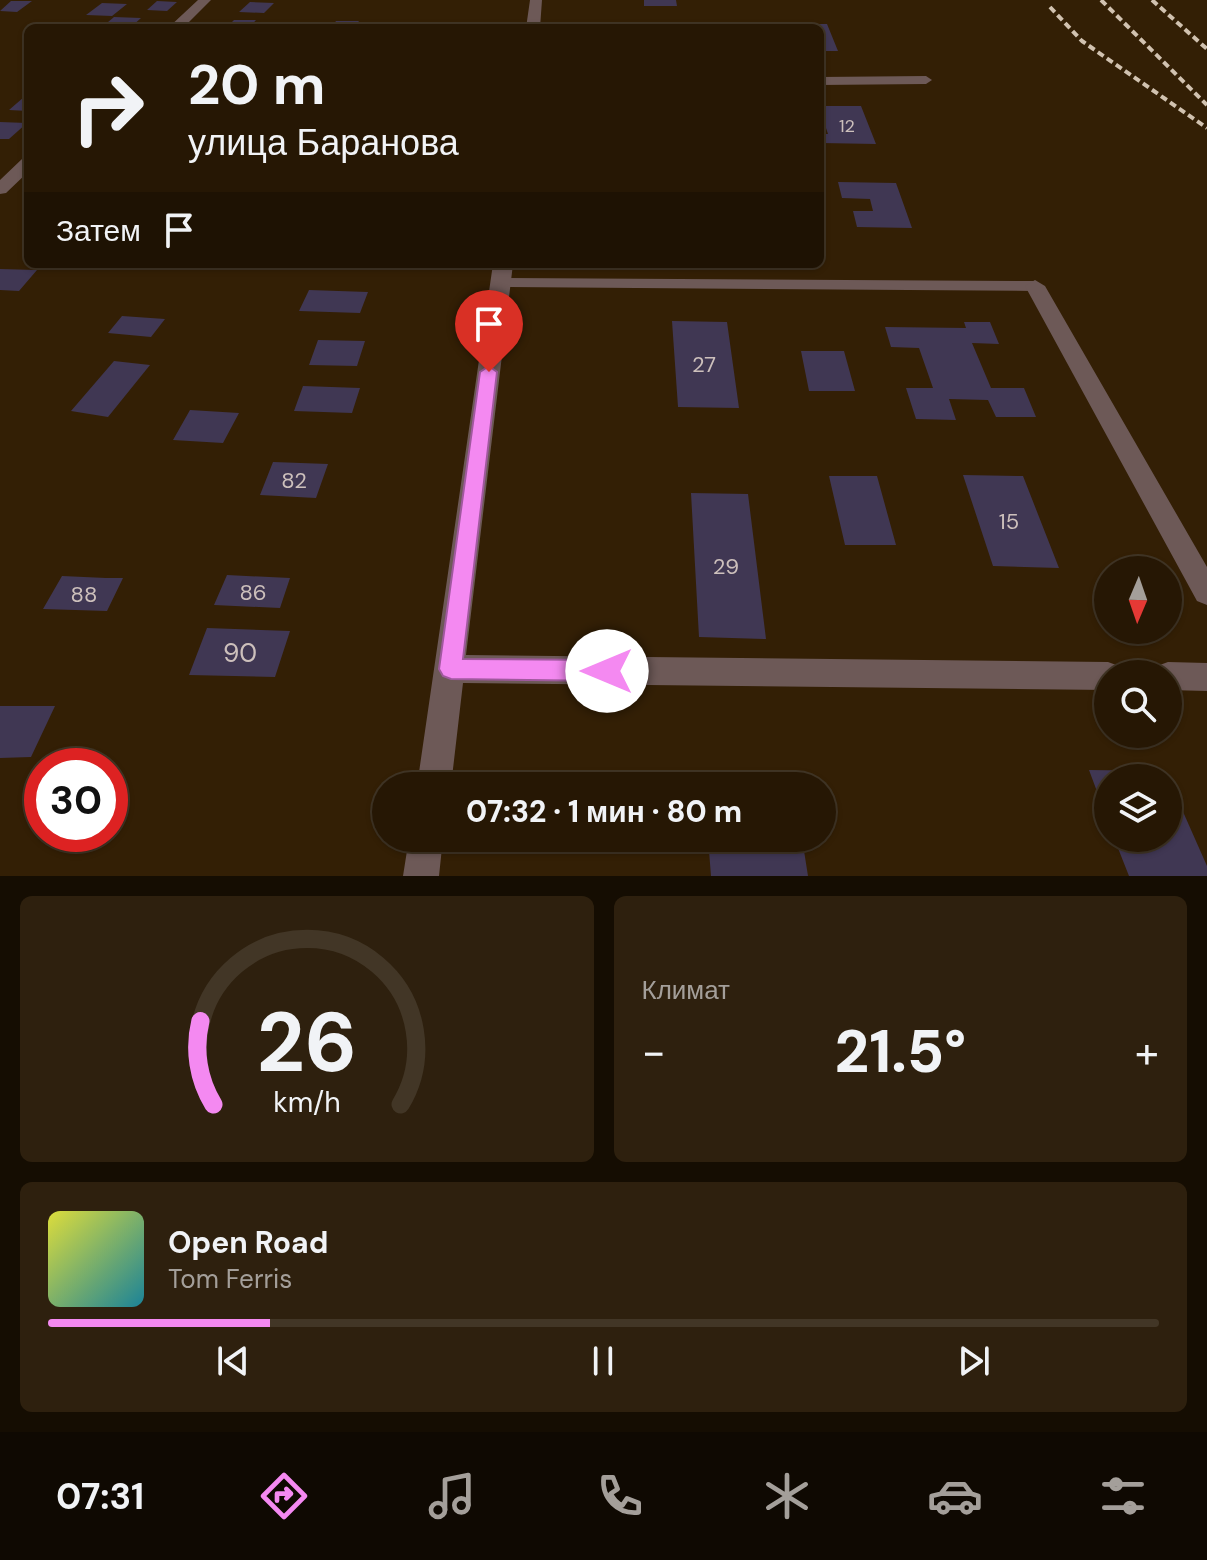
<!DOCTYPE html>
<html lang="ru">
<head>
<meta charset="utf-8">
<style>
  body { margin:0; font-family:"DM Sans",sans-serif; background:#2e200e; color:#f1f3f6; height:100vh; display:flex; flex-direction:column; font-size:30px; white-space:nowrap }
  * { box-sizing:border-box; margin:0 }
  p { font-size:26px; color:#a49f9a }
  .icon { flex:none; width:44px; height:44px; fill:none; stroke:currentColor; stroke-width:2; stroke-linecap:round; stroke-linejoin:round }
  .map { position:relative; height:876px; overflow:hidden }
  .drawer { display:flex; flex-direction:column; gap:20px; padding:20px; background:#150d02; flex:1 }
  .drawer>* { flex:none }
  .banner { position:absolute; left:24px; top:24px; width:800px; height:244px; border-radius:12px; box-shadow:0 2px 6px #0004,0 0 0 2px #423626; background:#261704; color:#f1f3f6; overflow:hidden }
  .needle { width:52px; rotate:182deg }
  .controls { position:absolute; left:1094px; top:556px; display:grid; gap:16px }
  .controls a { display:grid; place-items:center; width:88px; height:88px; border-radius:50%; background:#261704; box-shadow:0 2px 6px #0004,0 0 0 2px #423626; font-size:40px }
  .speed { position:absolute; left:24px; top:748px; display:flex; gap:16px; font-size:40px; font-weight:700; text-align:center }
  .speed>* { display:grid; place-content:center; width:104px; height:104px; border-radius:50%; background:#261704; box-shadow:0 2px 6px #0004,0 0 0 2px #423626; line-height:1 }
  .speed .limit { border:12px solid #d22; background:#fff; color:#111 }
  .pin { position:absolute; display:grid; place-items:center; width:68px; height:68px; color:#fff; margin:-82px -34px; border-radius:50% 50% 50% 0; rotate:-45deg; box-shadow:0 0 8px #0007 }
  .pin .icon { rotate:45deg }
  .me { position:absolute; width:88px; margin:-44px; rotate:270deg; stroke-linejoin:round; filter:drop-shadow(0 0 6px #0008) }
  .turn { display:flex; align-items:center; gap:28px; height:168px; padding:0 32px; font-size:36px }
  .turn .icon { width:104px; height:104px; stroke-width:2.5 }
  .turn b { display:block; font-size:56px; line-height:68px }
  .then { display:flex; align-items:center; height:76px; padding:0 32px; background:#0003; gap:16px; font-size:30px }
  .big { font-size:60px; font-weight:800; line-height:1.1 }
  .drawer .card { flex:1; display:flex; flex-direction:column; justify-content:center; gap:12px; min-width:0; padding:0 28px; border-radius:12px; background:#2e200e }
  .drawer .dial { align-items:center; gap:0 }
  .dial svg { height:208px; overflow:visible; fill:none; stroke:#423626; stroke-width:7; stroke-linecap:round; text-anchor:middle }
  .dial text { fill:#f1f3f6; stroke:none }
  .song { display:flex; align-items:center; gap:24px }
  .cover { width:96px; height:96px; border-radius:12px; background:linear-gradient(135deg,hsl(60 70% 55%),hsl(190 70% 35%)) }
  .played { height:8px; border-radius:4px; background:linear-gradient(90deg,#f489f1 20%,#423626 20%) }
  .keys { display:flex; justify-content:space-around; direction:ltr }
  .heat { display:flex; justify-content:space-between; align-items:center; font-size:44px; direction:ltr }
  .drawer .tiles { flex:1; display:grid; gap:20px; grid-template-columns:1fr 1fr }
  .card:last-child { grid-column:span 2 }
  .trip { position:absolute; left:372px; top:772px; width:464px; height:80px; border-radius:40px; background:#261704; box-shadow:0 2px 6px #0004,0 0 0 2px #423626; font-weight:800; line-height:80px; text-align:center }
  .tabs { display:flex; height:128px; justify-content:space-around; align-items:center; background:#0f0902; color:#a49f9a }
  .tabs .icon { width:56px; height:56px }
  .tabs .active { color:#f489f1 }
  .tabs b { font-size:36px; color:#f1f3f6 }
  .map>svg:first-child { display:block }
</style>
</head>
<body>
<div class="map">
<svg width="1207" height="876" viewBox="0 0 1207 876">
  <rect width="100%" height="100%" fill="#331f05"/>
  <path fill="#403753" d="M644,0H676L677,6H644Z
    M11,1H32L17,12L0,11Z
    M157,1L177,2L167,11L147,10Z
    M250,2L274,3L264,13L239,12Z
    M102,3L127,4L112,16L86,15Z
    M114,17L141,18L130,28H101Z
    M234,20H256L249,28H226Z
    M336,21H359L354,28H331Z
    M799,24H827L838,51H820V28H800Z
    M24,97H28V111L9,110Z
    M820,106H861L876,144L821,143L820,134H828L823,119L820,118Z
    M0,122L27,123L9,139H0Z
    M838,182L896,183L912,228L857,227L853,211H873L870,199L842,198Z
    M0,269L37,270L19,291L0,290Z
    M309,290L368,292L360,313L299,311Z
    M122,316L165,319L151,337L108,333Z
    M672,321L727,322L739,408L678,407Z
    M964,322H990L999,344L972,343L991,388H1024L1036,417H996L988,400L949,399L956,420L916,419L906,388H933L919,348L891,347L885,327L966,328Z
    M318,340L365,341L357,366L309,365Z
    M801,351H844L855,391H809Z
    M114,361L150,365L108,417L71,411Z
    M303,386L360,388L352,413L294,411Z
    M190,410L239,413L223,443L173,440Z
    M273,462L328,464L316,498L260,495Z
    M963,475L1023,476L1059,568L993,566Z
    M829,476H877L896,545H845Z
    M691,493L748,494L766,639L699,637Z
    M227,575L290,578L280,608L214,605Z
    M62,576L106,578H123L107,611L43,609Z
    M207,628L290,631L275,677L189,675Z
    M0,706H55L31,757L0,758Z
    M1089,770L1165,771L1207,866V876H1129L1114,838H1168V778H1108V821Z
    M708,838H802L808,876H711Z"/>
  <g fill="none" stroke-linecap="round" stroke-linejoin="round">
    <path fill="#6d5957" fill-rule="evenodd" d="M820,77L926,76L932,80L926,84L820,85Z
      M500,278L1035,281L1043,286L1035,291L494,287L492,283Z"/>
    <path fill="#6d5957" fill-rule="evenodd" d="M198,0H211L183,28H168Z
      M530,0H542L540,28H526Z
      M28,158V172L6,193L0,194V180L22,159Z
      M493,264H513L466,655L1108,662L1119,666L1122,674H1108V690L463,683L451,786H417Z
      M1035,280L1045,286L1207,567V605L1197,601L1025,286Z
      M1168,662L1207,663V691L1168,690V674H1154L1157,666Z
      M409,838H443L439,876H403Z"/>
    <path stroke="#d1c2b0" stroke-width="4" stroke-dasharray="7 4" stroke-linecap="butt" d="M1101,0L1207,105
      M1152,0L1207,49
      M1050,7L1082,41L1207,128"/>
  </g>
  <path fill="#f489f1" stroke="#9f599d" stroke-width="2" d="M489,366L497,372L463,659L607,660L615,663L618,671L615,678L607,681L451,679L443,676L439,669L480,372Z"/>
  <g text-anchor="middle" dominant-baseline="central" stroke-width="8" stroke-linejoin="round" paint-order="stroke">
    <g font-size="18" fill="#cdc0bc">
      <text x="847" y="126">12</text>
    </g>
    <g font-size="22" fill="#cdc0bc">
      <text x="704" y="364">27</text>
      <text x="294" y="480">82</text>
      <text x="1009" y="521">15</text>
      <text x="726" y="566">29</text>
      <text x="253" y="592">86</text>
      <text x="84" y="594">88</text>
    </g>
    <g font-size="26" fill="#cdc0bc">
      <text x="240" y="653">90</text>
    </g>
  </g>
</svg>
<div class="controls">
<a><svg class="needle" viewBox="-14 -14 28 28"><path d="M0-13l5 13h-10z" fill="#e53935"/><path d="M0 13l5-13h-10z" fill="#a49f9a"/></svg></a>
<a><svg class="icon" aria-label="search" viewBox="0 0 24 24"><circle cx="10" cy="10" r="6"/><path d="M15 15l6 6"/></svg></a>
<a><svg class="icon" aria-label="layers" viewBox="0 0 24 24"><path d="M12 4l9 5-9 5-9-5zM3 14l9 5 9-5"/></svg></a>
</div>
<div class="speed"><div class="limit">30</div></div>
<div class="pin" style="left:489px;top:372px;background:#d93025"><svg class="icon" aria-label="arrive" viewBox="0 0 24 24"><path d="M6 21V4h12l-3 4 3 4H6"/></svg></div>
<svg class="me" style="left:607px;top:671px" viewBox="-20 -20 40 40"><circle r="19" fill="#fff"/><path d="M0-13L10 11 0 6-10 11z" fill="#f489f1"/></svg>
<div class="trip">07:32 · 1 мин · 80 m</div>
<div class="banner">
<div class="turn"><svg class="icon" aria-label="right" viewBox="0 0 24 24"><path d="M7 20v-9h11M14 6l5 5-5 5"/></svg><div><b>20 m</b>улица Баранова</div></div>
<div class="then">Затем<svg class="icon" aria-label="arrive" viewBox="0 0 24 24"><path d="M6 21V4h12l-3 4 3 4H6"/></svg></div>
</div>
</div>
<section class="drawer">
<div class="tiles">
<div class="card dial"><svg viewBox="0 0 100 80">
<path d="M14 69A42 42 0 1 1 86 69"/>
<path d="M14 69A42 42 0 0 1 9 37" stroke="#f489f1"/>
<text x="50" y="56" font-size="32" font-weight="700">26</text>
<text x="50" y="72" font-size="11">km/h</text>
</svg></div>
<div class="card"><p>Климат</p>
<div class="heat"><a>−</a><b class="big">21.5°</b><a>+</a></div>
</div>
<div class="card">
<div class="song"><i class="cover"></i><div><b>Open Road</b><p>Tom Ferris</p></div></div>
<div class="played"></div>
<div class="keys"><svg class="icon" aria-label="previous" viewBox="0 0 24 24"><path d="M18 5L8 12l10 7zM5 5v14"/></svg><svg class="icon" aria-label="pause" viewBox="0 0 24 24"><path d="M8 5v14M16 5v14"/></svg><svg class="icon" aria-label="next" viewBox="0 0 24 24"><path d="M6 5l10 7-10 7zM19 5v14"/></svg></div>
</div>
</div>
</section>
<nav class="tabs">
<b>07:31</b>
<svg class="icon active" aria-label="directions" viewBox="0 0 24 24"><path d="M12 3l9 9-9 9-9-9zM9 14v-3h6M13 9l2 2-2 2"/></svg>
<svg class="icon" aria-label="music" viewBox="0 0 24 24"><path d="M9 18V5l10-2v13"/><circle cx="6" cy="18" r="3"/><circle cx="16" cy="16" r="3"/></svg>
<svg class="icon" aria-label="phone" viewBox="0 0 24 24"><path d="M5 4h4l2 5-3 2q2 4 5 5l2-3 5 2v4C11 20 4 13 5 4z"/></svg>
<svg class="icon" aria-label="climate" viewBox="0 0 24 24"><path d="M12 3v18M4 7l16 10M4 17L20 7"/></svg>
<svg class="icon" aria-label="car" viewBox="0 0 24 24"><path d="M5 17H2v-5l4-1 3-4h7l3 4 3 1v5h-3M9 17h6M6 11h13"/><circle cx="7" cy="17" r="2"/><circle cx="17" cy="17" r="2"/></svg>
<svg class="icon" aria-label="filters" viewBox="0 0 24 24"><path d="M4 7h16M4 17h16"/><circle cx="9" cy="7" r="2"/><circle cx="15" cy="17" r="2"/></svg>
</nav>
</body>
</html>
